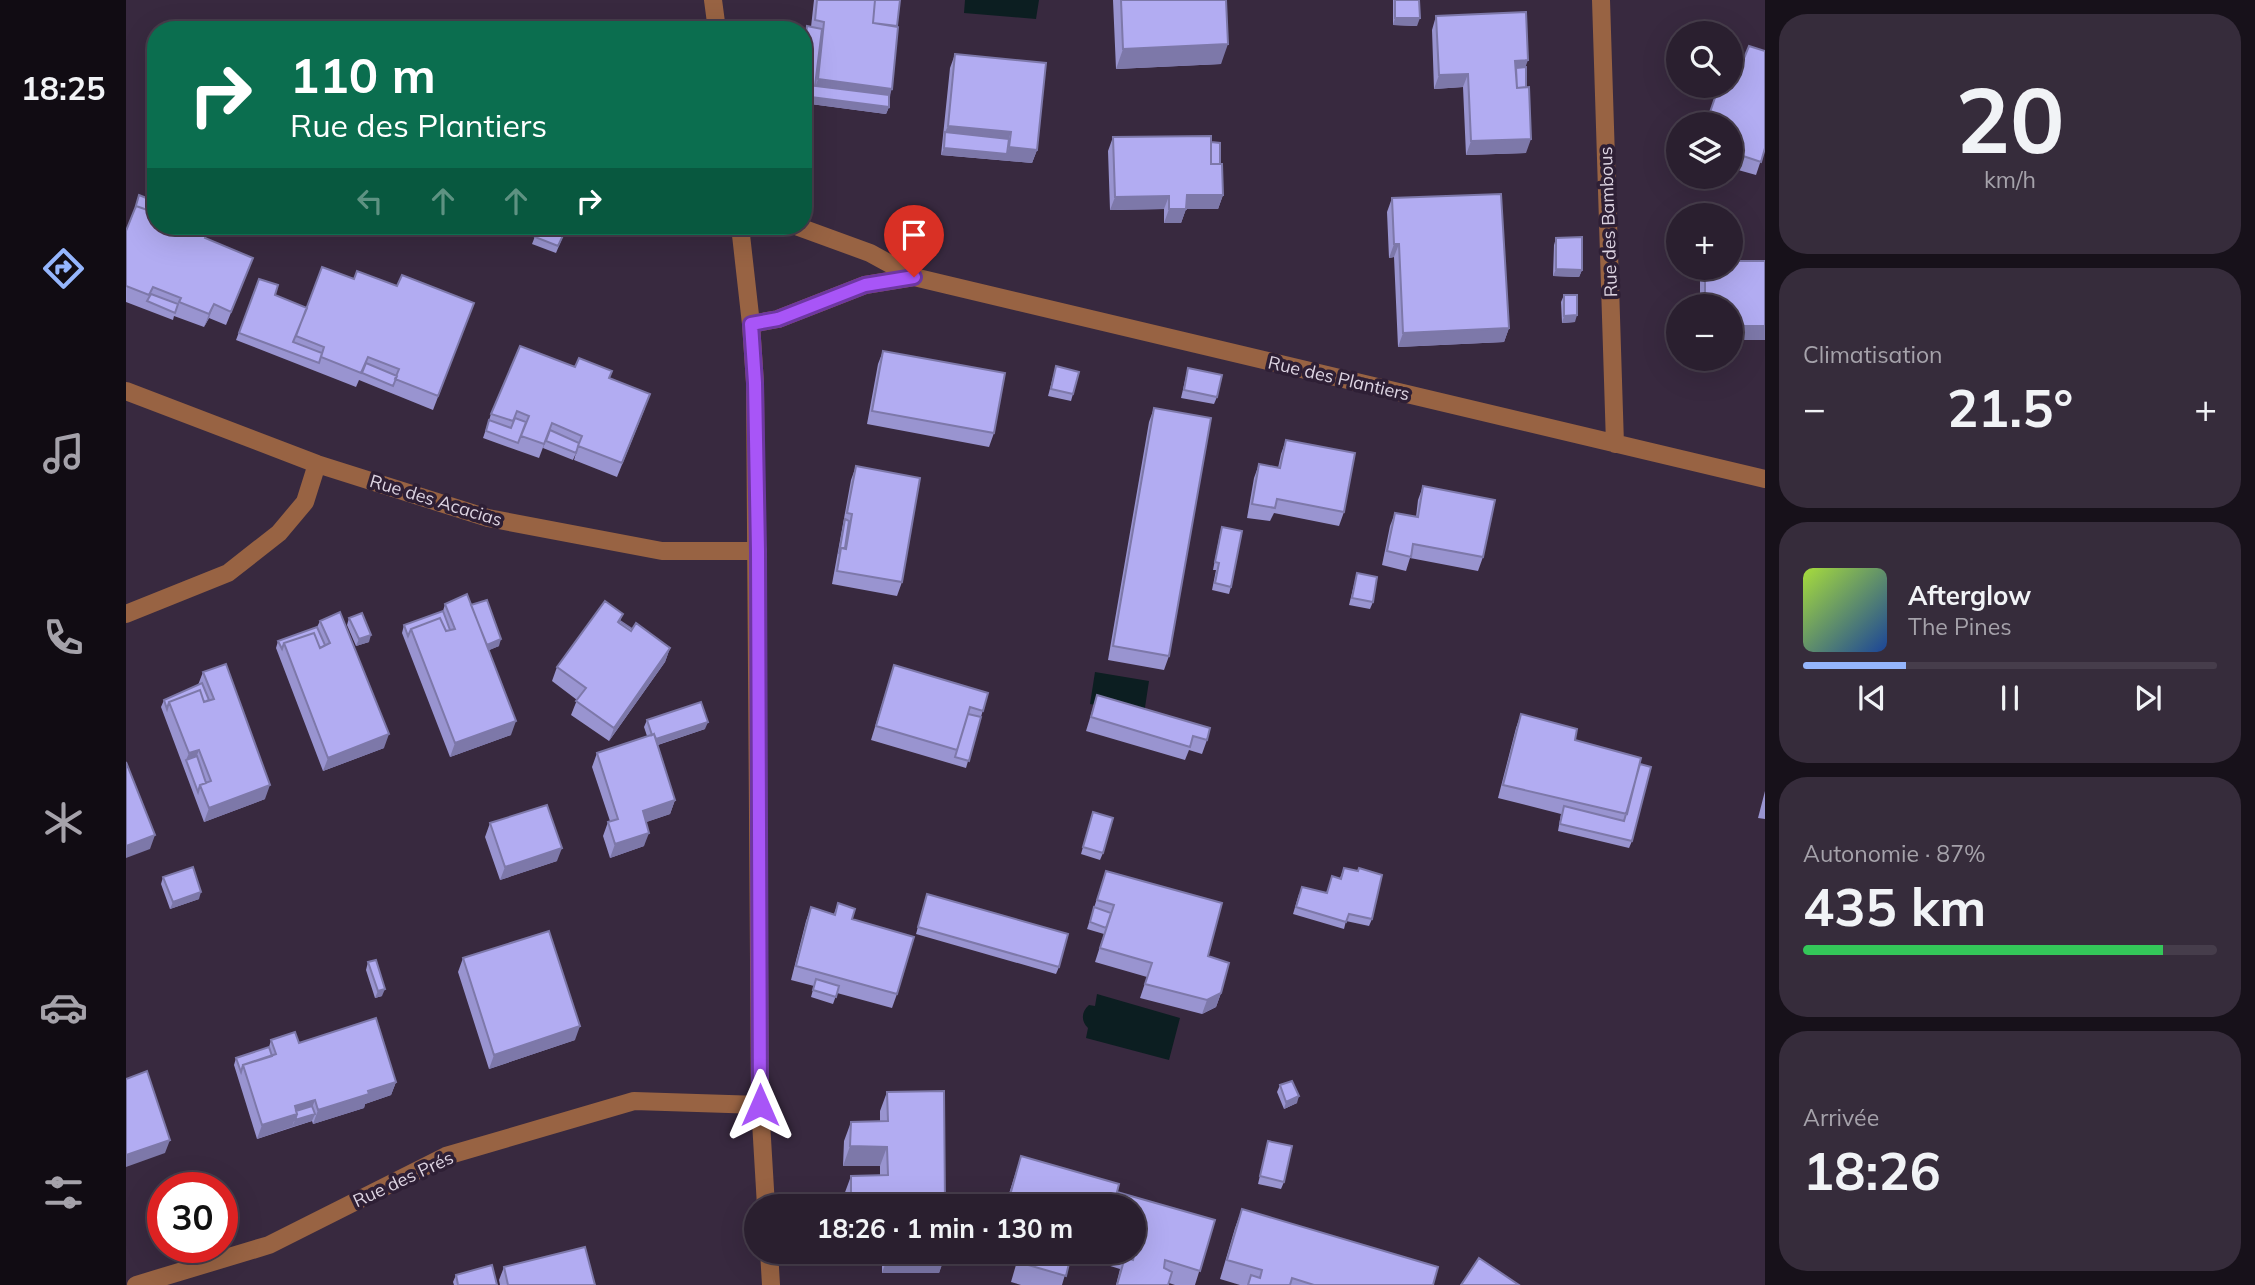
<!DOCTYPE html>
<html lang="fr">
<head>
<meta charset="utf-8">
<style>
  body { margin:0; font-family:Mulish,sans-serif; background:#362c3b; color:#f1f3f6; height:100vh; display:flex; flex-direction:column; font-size:26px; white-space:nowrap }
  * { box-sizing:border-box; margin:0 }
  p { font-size:23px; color:#a5a2aa }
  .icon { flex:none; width:38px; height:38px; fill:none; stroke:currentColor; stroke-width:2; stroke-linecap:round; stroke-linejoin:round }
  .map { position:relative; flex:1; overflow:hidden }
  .side { display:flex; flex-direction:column; gap:14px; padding:14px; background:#17111a; width:490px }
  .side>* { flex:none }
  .guide { position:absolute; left:21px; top:21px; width:665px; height:214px; border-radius:28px; box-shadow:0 7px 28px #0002,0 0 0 2px #463d4b; background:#0b6e4f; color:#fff; overflow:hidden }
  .buttons { position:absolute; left:1540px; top:21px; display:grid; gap:14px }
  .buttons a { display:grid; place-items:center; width:77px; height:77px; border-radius:50%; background:#2a1f2f; box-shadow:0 7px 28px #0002,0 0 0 2px #463d4b; font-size:35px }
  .speed { position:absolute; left:21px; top:1172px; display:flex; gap:14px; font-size:35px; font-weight:700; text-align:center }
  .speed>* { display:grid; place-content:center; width:91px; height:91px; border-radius:50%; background:#2a1f2f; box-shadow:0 7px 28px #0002,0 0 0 2px #463d4b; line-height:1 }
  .speed .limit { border:10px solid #d22; background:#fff; color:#111 }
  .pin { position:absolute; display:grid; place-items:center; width:60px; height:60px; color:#fff; margin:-72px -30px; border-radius:50% 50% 50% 0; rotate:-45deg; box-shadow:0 0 7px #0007 }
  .pin .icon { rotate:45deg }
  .me { position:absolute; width:77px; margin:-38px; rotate:0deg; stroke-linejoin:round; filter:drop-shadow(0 0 5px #0008) }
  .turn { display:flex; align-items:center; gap:24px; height:147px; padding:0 28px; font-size:32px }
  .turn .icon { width:91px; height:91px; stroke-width:2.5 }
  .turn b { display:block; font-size:49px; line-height:60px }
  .lanes { display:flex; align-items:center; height:66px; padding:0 28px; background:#0003; justify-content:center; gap:35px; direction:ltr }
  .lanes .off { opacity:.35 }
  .big { font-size:52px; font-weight:700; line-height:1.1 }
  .side .tile { flex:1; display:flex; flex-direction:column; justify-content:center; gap:10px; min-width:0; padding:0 24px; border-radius:28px; background:#362c3b }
  .side .dial { align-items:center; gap:0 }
  .dial b { font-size:91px; line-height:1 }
  .song { display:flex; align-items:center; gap:21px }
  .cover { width:84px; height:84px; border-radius:10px; background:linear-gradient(135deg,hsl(80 70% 55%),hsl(220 70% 35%)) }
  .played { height:7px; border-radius:4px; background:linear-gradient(90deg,#95b6fd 25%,#463d4b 25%) }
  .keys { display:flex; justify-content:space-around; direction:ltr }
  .heat { display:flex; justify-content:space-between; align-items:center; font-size:38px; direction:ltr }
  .charge { height:10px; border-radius:5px; background:linear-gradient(90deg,#34c759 87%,#463d4b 0) }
  .trip { position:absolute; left:618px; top:1194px; width:402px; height:70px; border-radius:35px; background:#2a1f2f; box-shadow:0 7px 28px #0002,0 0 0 2px #463d4b; font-weight:700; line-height:70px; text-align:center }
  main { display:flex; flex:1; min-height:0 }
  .menu { display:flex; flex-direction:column; width:126px; justify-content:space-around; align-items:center; background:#110c13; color:#a5a2aa }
  .menu .icon { width:49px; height:49px }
  .menu .selected { color:#95b6fd }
  .menu b { font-size:32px; color:#f1f3f6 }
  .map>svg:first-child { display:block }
</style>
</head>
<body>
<main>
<nav class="menu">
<b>18:25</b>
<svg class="icon selected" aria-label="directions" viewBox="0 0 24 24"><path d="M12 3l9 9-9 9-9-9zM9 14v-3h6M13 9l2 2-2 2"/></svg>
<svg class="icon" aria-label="music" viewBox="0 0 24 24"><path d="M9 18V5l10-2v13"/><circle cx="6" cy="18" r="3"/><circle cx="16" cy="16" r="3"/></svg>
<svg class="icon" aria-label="phone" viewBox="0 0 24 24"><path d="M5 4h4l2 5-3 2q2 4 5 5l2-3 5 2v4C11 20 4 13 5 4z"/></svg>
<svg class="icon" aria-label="climate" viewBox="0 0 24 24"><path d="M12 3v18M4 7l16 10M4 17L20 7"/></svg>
<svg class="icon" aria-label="car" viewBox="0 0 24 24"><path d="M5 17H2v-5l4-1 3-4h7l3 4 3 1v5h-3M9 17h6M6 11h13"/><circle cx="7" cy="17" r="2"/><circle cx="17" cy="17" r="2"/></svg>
<svg class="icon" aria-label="filters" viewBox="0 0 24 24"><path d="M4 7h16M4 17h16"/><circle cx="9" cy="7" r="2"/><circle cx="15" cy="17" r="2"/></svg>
</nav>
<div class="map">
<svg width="1639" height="1285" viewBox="0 0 1639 1285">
  <rect width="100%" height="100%" fill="#38293f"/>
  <path fill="#0c1e21" d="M839,0H913L910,19L838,13Z
    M969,672L1023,681L1018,714L964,704Z
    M971,994L1054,1018L1043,1060L960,1038L962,1028C955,1021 955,1012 963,1005L969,1006Z"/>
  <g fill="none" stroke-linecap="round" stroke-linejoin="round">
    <path stroke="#986343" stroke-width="18" d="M587,0L591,30
      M1475,0L1489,444
      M614,226L625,324L629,383L634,1105L640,1206
      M670,226L744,253L788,277L1639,479
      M625,324L652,319L739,285L788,277
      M0,391L191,464L362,518L536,551H632
      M0,614L102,573L153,533L179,502L191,464
      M643,1251L645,1285
      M10,1285L143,1245L320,1156L508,1101L634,1105"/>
  </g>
  <path fill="#9994d0" d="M688,0H774L763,107L760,114L677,103V48L679,34L681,26L685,27Z
    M987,0H1100L1095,64L990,69Z
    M1267,0H1293L1291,26L1267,25Z
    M1310,16L1400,67V153L1340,155L1337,87L1308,89L1306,30Z
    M829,54L911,150L906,163L815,155L824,68Z
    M1605,124L1639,148L1630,175L1605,168Z
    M987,137L1085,142L1094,164L1097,195L1092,209H1060L1055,223H1038V209L984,210L982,151Z
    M1266,198L1383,328L1378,342L1272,347L1268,257L1263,258L1261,212Z
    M413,226L440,229L430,253L406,244Z
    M0,231L79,238L122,271L100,325L83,318L78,327L48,316L47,320L0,302Z
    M1430,238L1456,270L1453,277L1427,276L1428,245Z
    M1577,268H1605L1639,340H1605V306H1574V275Z
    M133,279L149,295L181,308L228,279L271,286L348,303L307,410L233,380L230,387L110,340Z
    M1438,295L1449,322L1436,323L1435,302Z
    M757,351L868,433L863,447L741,424L752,364Z
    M930,366L947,394L945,401L922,396Z
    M449,367L483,378L519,408L491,477L448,460L450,453L447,460L417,448L419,442L413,458L357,438L365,414Z
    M1062,368L1091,397L1088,404L1055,398Z
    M1028,408L1043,656L1038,670L982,660L1023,422Z
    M1160,440L1218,512L1213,526L1148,513L1144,521L1121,518L1128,478L1133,464L1152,468L1155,454Z
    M730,466L776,582L771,596L706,584L725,480Z
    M1297,486L1357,557L1352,571L1284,558L1280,571L1256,565L1264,526L1269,513L1290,517L1292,500Z
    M1096,527L1105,587L1103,594L1086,590L1090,570H1087L1094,534Z
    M1231,573L1247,602L1244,609L1223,605Z
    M319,604L345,605L373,646L363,650L385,735L324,757L276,633L278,625L317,611Z
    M497,614L494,621L506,629L544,648L539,662L483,741L445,715L451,700L426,681L431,667Z
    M223,618L243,642L230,646L221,625Z
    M194,621L258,748L197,771L150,648L152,641L191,627Z
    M768,665L862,693L840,768L745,740Z
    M77,672L139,799L78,822L35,707L38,700L72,685Z
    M971,695L1081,740L1076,754L1063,750L1059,760L960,731Z
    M1395,714L1449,740L1514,764L1506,841L1503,848L1432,831L1435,814L1372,798L1390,728Z
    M521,720L579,729L532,745L549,800L544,814L520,822L518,846L484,858L477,836L482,822L484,821L466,767L471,753L521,736L518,727Z
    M1639,791V819L1632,818Z
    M967,812L977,853L974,860L955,854Z
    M364,823L431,861L374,880L359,837Z
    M1218,868L1246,919L1243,926L1220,921L1218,929L1167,914L1173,894L1201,893L1206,876L1214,878Z
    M980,871L1082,956L1095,993L1090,1007L1076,1014L1014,998L1021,977L969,962L978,934L961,929Z
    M37,877L73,899L44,909L35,884Z
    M801,894L933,967L930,974L790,934Z
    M712,903L726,919L771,994L766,1008L711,993L707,1004L685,997L688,986L665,980L680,921L685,907L708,914Z
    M337,958L449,1040L363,1069L332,972Z
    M242,962L256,996L249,998L240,970Z
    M145,1040L173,1043L270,1082L265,1095L239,1104L238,1108L187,1124L186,1121L131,1139L108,1065L110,1058L143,1047Z
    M1154,1085L1171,1103L1158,1109L1151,1092Z
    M761,1092L819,1206H718V1195L725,1176L754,1175V1166H717L718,1141L725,1122L754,1121V1111Z
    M1142,1141L1158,1182L1155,1189L1132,1184Z
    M895,1156L993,1184L991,1192L1089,1220L1069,1285H1049L1043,1283L1042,1285H990L994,1269L968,1261L971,1253L965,1251H1008V1206H879Z
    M1116,1209L1307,1285H1114L1094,1279L1109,1228Z
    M756,1251H820L813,1273H756Z
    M894,1251H946L936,1285H895L885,1282Z
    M378,1267L469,1285H374L373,1280Z
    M330,1275L371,1285H328L327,1282Z"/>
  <path fill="#7d78a9" d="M1269,18H1294L1291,26L1267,25Z
    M1102,44L1095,64L990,69L997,49Z
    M1402,60L1397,74L1387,75L1389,61Z
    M1342,74L1337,87L1308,89L1313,75Z
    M692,79L766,89L761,102L687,93Z
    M677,96L763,107L760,114L677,103Z
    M822,126L885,132L880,146L819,132Z
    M1405,139L1400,153L1340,155L1345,141Z
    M883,147L911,150L906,163L815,155L818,148L881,154Z
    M1061,195H1097L1092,209H1060L1055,223H1038L1043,209Z
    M1043,196L1038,209L984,210L989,197Z
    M1268,244H1273L1268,257L1263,258Z
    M1430,269L1456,270L1453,277L1427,276Z
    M88,304L83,318L78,327L83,314Z
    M1451,315L1449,322L1436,323L1438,316Z
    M1605,326H1639V340H1605Z
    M1383,328L1378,342L1272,347L1277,333Z
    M245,635L243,642L230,646L233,639Z
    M375,639L373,646L354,654L356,647Z
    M544,648L539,662L483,741L488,728Z
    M390,721L385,735L324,757L329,743Z
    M582,722L579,729L525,747L528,740Z
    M263,734L258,748L197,771L202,758Z
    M73,750L68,763L60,760L63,753Z
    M144,785L139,799L78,822L83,808Z
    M549,800L544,814L512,825L517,811Z
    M523,833L518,846L484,858L489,844Z
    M29,835L24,849L0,858V846Z
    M436,848L431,861L374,880L379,867Z
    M75,892L73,899L44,909L47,902Z
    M259,989L256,996L249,998L252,991Z
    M1095,993L1090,1007L1076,1014L1081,1000Z
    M454,1026L449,1040L363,1069L368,1055Z
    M270,1082L265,1095L239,1104L238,1108L187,1124L192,1110L242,1091Z
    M1173,1096L1171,1103L1158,1109L1160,1102Z
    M189,1100L184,1113L169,1118L166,1127L131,1139L136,1125L169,1106Z
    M189,1114L186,1121L166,1127L169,1120Z
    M44,1140L39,1153L0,1167V1155Z
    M724,1146L761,1147L754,1166H717Z
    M763,1253L820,1254L813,1273H756Z"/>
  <path fill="#b2acf2" stroke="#7d78a9" stroke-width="2" d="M691,0H749L747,23L772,27L766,89L692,79L698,22L689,20Z
    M749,0H774L771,26L747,23Z
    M995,0H1100L1102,44L997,49Z
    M1269,0H1293L1294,18H1269Z
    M1400,12L1402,60L1389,61L1391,88L1403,87L1405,139L1345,141L1342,74L1313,75L1310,16Z
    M681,26L696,29L689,86L763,95V107L677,96V65Z
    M1623,46L1639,51V148L1635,162L1605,152V124H1580L1593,86H1605V65L1614,68Z
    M829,54L920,63L911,150L883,147L885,132L822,126Z
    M1400,67V87L1391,88L1390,68Z
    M819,132L883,139L881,154L818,148Z
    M1085,136V164H1096L1097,195H1061L1060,209H1043V196L989,197L987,137Z
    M1085,142L1094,143V164H1085Z
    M1375,194L1383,328L1277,333L1273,244H1268L1266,198Z
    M13,195L30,202V213L10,206L9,209Z
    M10,206L30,213V226H83L79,238L127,258L105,312L88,304L83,314L53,302L55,298L27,287L23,295L0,286V231Z
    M413,226H433L440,229L432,246L409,237Z
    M1456,237V270L1430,269V238Z
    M1605,261H1639V326H1605V306H1579V268H1605Z
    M196,267L228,279L231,271L271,286L276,275L348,303L312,396L269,379L273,369L242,357L235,373L195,357L198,347L170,336Z
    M133,279L152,285L149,295L181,308L167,342L196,353L193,363L113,333Z
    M25,294L52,304L49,313L21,301Z
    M1438,295H1451V315L1438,316Z
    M394,346L449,367L453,358L486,371L483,378L524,394L496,463L452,446L456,436L426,423L418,444L395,436L403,416L391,411L387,421L365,414Z
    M757,351L879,373L868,433L746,411Z
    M240,363L271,376L267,386L236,373Z
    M930,366L953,372L947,394L925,389Z
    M1062,368L1096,375L1091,397L1058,390Z
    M1028,408L1085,418L1043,656L987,646Z
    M389,418L400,422L392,443L360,431L363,420L385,428Z
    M424,430L453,443L450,453L420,441Z
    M1160,440L1229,453L1218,512L1151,499L1149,508L1126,504L1133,464L1154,468Z
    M730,466L794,478L776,582L711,571L715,548L720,549L726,514L721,513Z
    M1297,486L1369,500L1357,557L1287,544L1285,557L1261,551L1269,513L1292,517Z
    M719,519L723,521L719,548H715L713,554Z
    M1096,527L1116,531L1105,587L1089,583L1093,563L1089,562Z
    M1231,573L1251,577L1247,602L1226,598Z
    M341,594L390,721L329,743L285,629L314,618L320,631L329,629L319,604Z
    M361,600L375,639L361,645L345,605Z
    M479,601L497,614L492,622L505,631L510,623L544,648L488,728L450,701L460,688L431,667Z
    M317,611L324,630L320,631L314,618L285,629L282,636L278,625Z
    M214,612L263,734L202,758L158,643L188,633L194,648L204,643L194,621Z
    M236,613L245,635L233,639L223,618Z
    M494,621L506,629L505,631L493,623Z
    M191,627L199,645L194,648L188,633L158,643L156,649L152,641Z
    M100,664L144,785L83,808L74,785L85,781L73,750L63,753L43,702L74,690L78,702L88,699L77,672Z
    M768,665L862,693L857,711L844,707L831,750L750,726Z
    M76,683L83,700L78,702L74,690L43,702L41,709L38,700Z
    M971,695L1084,728L1081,740L1067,736L1064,747L965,717Z
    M575,702L582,722L530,739L528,734L526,735L521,720Z
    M842,714L855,717L843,761L829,757Z
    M1395,714L1451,729L1449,740L1515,758L1501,814L1377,785Z
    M528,734L549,800L517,811L523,833L489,844L482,822L492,819L471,753Z
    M71,756L80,783L74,785L72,792L60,760Z
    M0,762L29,835L0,846Z
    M1514,764L1525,767L1506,841L1434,824L1438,806L1498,821Z
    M421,805L436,848L379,867L364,823Z
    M967,812L987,818L977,853L957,847Z
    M67,867L75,892L47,902L37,877Z
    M1218,868L1232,871L1233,868L1256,875L1246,919L1223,914L1220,922L1170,907L1176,887L1201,893L1206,876L1215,879Z
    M980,871L1096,903L1082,956L1103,963L1095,993L1081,1000L1019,984L1026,963L974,948L988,905L971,900Z
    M801,894L942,934L933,967L792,927Z
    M712,903L729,909L726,919L788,937L771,994L670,966L685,907L709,915Z
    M968,907L985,913L980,928L964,922Z
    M423,931L454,1026L368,1055L337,958Z
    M250,960L259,989L252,991L242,962Z
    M690,979L713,986L710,997L687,990Z
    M250,1018L270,1082L242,1091L243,1094L192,1110L189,1100L169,1106L171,1114L136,1125L117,1065L150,1054L145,1040L169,1032L173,1043Z
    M143,1047L146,1056L117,1065L115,1072L110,1058Z
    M21,1071L44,1140L0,1155V1079Z
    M1166,1081L1173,1096L1160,1102L1154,1085Z
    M818,1091L819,1206H725V1176L762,1175L761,1147L724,1146L725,1122L762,1121L761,1092Z
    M186,1106L189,1114L169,1120L171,1114L170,1111Z
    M1142,1141L1166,1146L1158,1182L1134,1176Z
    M895,1156L993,1184L991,1192L1089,1220L1074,1271L1039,1260L1038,1268L1046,1272L1042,1285H991L999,1257L1007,1260L1009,1252L1008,1251V1206H881Z
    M1116,1209L1312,1267L1307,1285H1188L1166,1278L1164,1285H1122L1125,1275L1134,1278L1136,1270L1101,1260Z
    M459,1247L469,1285H382L378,1267Z
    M763,1251H820V1254L763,1253Z
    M895,1251H946L940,1276L892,1262Z
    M1353,1258L1393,1285H1335Z
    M366,1265L371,1285H332L330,1275Z"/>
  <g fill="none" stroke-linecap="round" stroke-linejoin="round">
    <g stroke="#6d37a1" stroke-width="18">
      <path id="route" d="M634,1105L632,551L629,383L625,324L652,319L739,285L788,277"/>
    </g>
    <use href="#route" stroke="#a855f7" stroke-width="12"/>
  </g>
  <g text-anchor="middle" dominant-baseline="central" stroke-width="7" stroke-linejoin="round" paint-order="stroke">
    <g font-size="18" fill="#ddd4e2" stroke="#2e1f35">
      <text transform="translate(1482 222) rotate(-92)">Rue des Bambous</text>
      <text transform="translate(1213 378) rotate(13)">Rue des Plantiers</text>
      <text transform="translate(310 500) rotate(17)">Rue des Acacias</text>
      <text transform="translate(277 1179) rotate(-25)">Rue des Prés</text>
    </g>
  </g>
</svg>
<div class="buttons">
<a><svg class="icon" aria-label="search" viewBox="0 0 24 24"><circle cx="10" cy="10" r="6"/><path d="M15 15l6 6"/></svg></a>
<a><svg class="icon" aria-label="layers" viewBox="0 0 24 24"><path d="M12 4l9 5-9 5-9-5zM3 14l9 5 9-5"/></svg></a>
<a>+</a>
<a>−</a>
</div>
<div class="speed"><div class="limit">30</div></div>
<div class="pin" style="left:788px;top:277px;background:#d93025"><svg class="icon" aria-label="arrive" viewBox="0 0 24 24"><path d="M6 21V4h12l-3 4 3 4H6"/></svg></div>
<svg class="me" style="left:634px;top:1105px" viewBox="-20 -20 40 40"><path d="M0-17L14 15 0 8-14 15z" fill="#a855f7" stroke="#fff" stroke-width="4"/></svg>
<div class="trip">18:26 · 1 min · 130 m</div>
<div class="guide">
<div class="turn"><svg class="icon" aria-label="right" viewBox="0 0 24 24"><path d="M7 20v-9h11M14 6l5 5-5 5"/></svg><div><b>110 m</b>Rue des Plantiers</div></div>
<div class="lanes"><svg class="icon off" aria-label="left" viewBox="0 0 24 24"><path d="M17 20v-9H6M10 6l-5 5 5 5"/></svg><svg class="icon off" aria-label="ahead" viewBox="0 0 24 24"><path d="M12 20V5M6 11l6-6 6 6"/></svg><svg class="icon off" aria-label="ahead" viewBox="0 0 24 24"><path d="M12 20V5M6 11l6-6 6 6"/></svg><svg class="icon" aria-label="right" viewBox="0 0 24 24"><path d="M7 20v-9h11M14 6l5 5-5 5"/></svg></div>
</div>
</div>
<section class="side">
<div class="tile dial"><b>20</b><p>km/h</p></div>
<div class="tile"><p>Climatisation</p>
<div class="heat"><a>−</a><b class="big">21.5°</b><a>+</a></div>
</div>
<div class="tile">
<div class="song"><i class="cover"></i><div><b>Afterglow</b><p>The Pines</p></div></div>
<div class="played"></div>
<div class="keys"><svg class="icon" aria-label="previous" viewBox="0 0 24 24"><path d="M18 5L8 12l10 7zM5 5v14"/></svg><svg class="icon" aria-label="pause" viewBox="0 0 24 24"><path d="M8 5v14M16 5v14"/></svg><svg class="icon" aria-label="next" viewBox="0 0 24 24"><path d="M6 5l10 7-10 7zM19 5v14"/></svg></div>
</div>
<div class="tile"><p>Autonomie · 87%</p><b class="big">435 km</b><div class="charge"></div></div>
<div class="tile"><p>Arrivée</p><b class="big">18:26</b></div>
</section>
</main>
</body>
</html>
